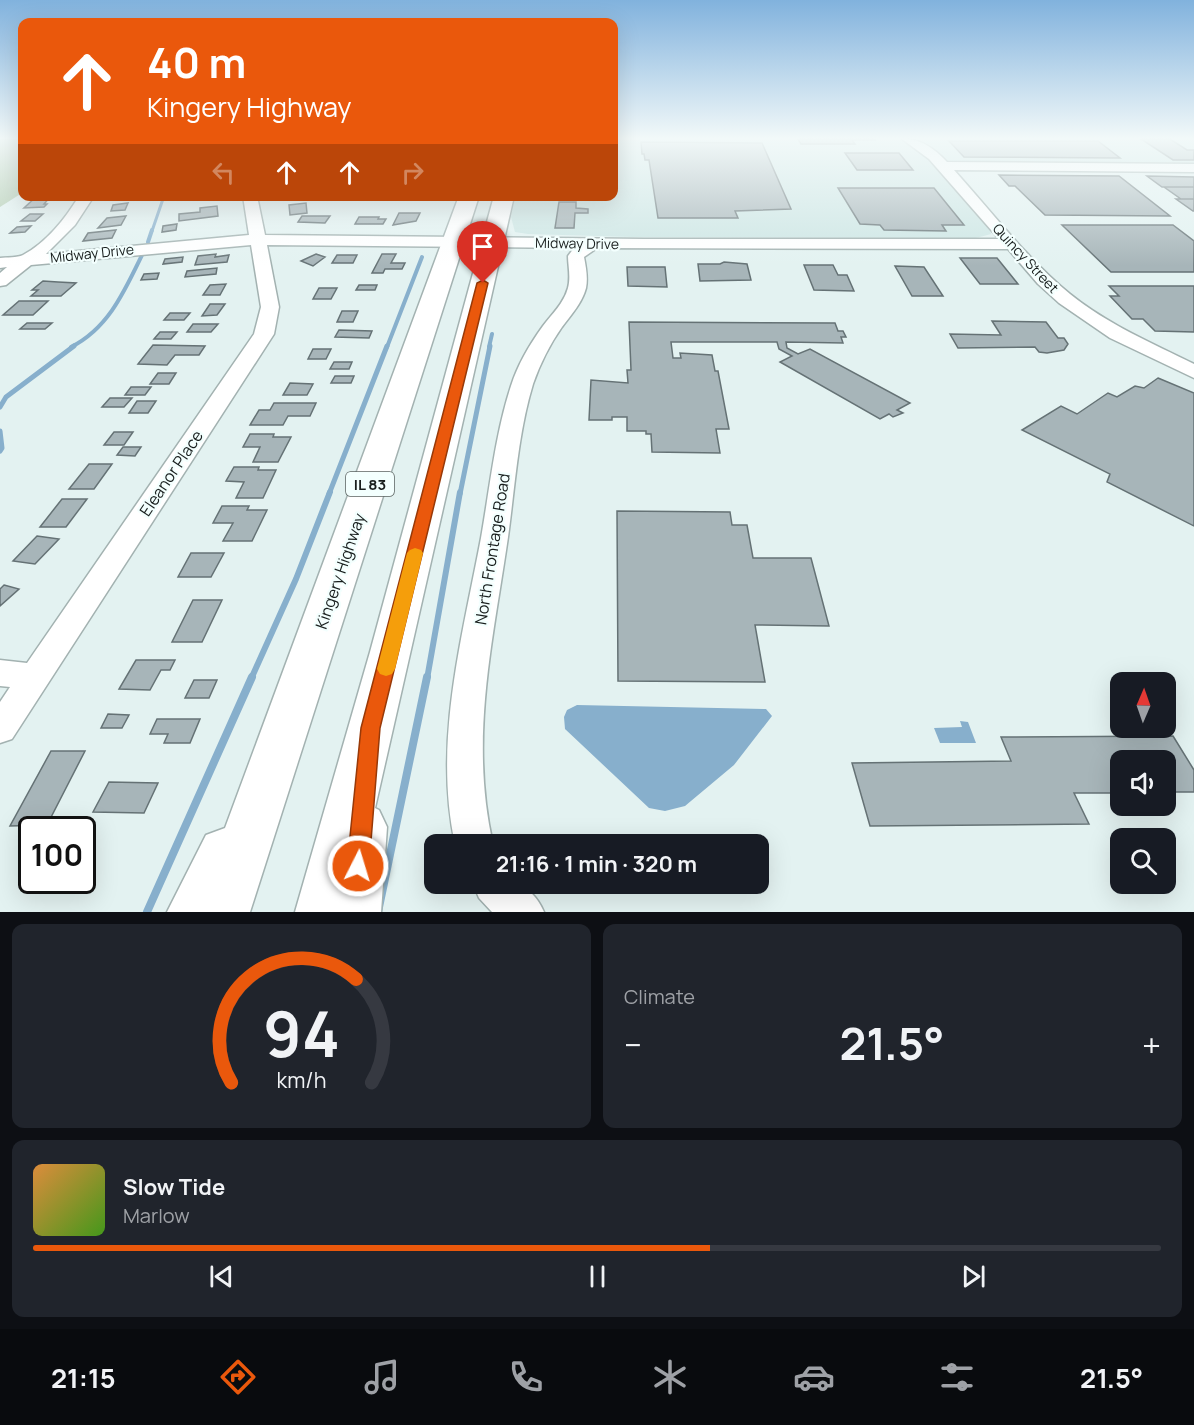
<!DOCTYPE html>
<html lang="en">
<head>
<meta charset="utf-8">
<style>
  body { margin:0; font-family:Manrope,sans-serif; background:#20242c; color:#f1f3f6; height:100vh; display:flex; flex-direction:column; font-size:22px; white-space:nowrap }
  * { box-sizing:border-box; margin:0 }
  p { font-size:20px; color:#9ea1a6 }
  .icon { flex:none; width:33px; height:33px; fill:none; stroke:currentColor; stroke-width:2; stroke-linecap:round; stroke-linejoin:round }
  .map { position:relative; height:912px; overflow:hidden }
  .drawer { display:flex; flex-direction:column; gap:12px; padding:12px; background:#0d0f14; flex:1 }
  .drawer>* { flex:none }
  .guide { position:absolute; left:18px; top:18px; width:600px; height:183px; border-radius:12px; box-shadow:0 6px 24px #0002; background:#ea580c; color:#fff; overflow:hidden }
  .needle { width:39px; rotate:2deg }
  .tools { position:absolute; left:1110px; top:672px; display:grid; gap:12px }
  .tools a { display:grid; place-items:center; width:66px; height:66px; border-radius:12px; background:#171b24; box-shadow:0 6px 24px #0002; font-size:30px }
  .speed { position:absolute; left:18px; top:816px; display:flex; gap:12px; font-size:30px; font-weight:700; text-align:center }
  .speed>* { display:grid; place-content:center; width:78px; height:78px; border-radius:50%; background:#171b24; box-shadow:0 6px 24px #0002; line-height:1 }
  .speed .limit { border:3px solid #111; border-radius:9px; background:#fff; color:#111 }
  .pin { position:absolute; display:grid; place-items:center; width:51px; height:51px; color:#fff; margin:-62px -26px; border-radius:50% 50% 50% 0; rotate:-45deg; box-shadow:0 0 6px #0007 }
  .pin .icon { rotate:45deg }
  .me { position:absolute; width:66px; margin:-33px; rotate:5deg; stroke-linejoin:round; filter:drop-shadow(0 0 4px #0008) }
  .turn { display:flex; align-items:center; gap:21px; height:126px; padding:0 30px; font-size:27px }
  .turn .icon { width:78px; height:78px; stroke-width:2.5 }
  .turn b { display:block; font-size:42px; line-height:51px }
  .lanes { display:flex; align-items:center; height:57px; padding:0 30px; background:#0003; justify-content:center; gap:30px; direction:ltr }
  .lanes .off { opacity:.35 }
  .big { font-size:45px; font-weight:700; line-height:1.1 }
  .drawer .card { flex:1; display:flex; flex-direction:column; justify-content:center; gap:9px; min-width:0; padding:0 21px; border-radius:12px; background:#20242c }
  .drawer .dial { align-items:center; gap:0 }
  .dial svg { height:156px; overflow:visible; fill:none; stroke:#363941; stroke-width:7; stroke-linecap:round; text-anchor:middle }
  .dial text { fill:#f1f3f6; stroke:none }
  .song { display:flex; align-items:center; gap:18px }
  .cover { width:72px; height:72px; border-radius:9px; background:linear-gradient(135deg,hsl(30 70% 55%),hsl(100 70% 35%)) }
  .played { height:6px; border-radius:3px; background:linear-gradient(90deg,#ea580c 60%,#363941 60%) }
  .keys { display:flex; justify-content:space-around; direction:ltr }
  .heat { display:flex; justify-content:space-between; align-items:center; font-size:33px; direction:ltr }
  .drawer .tiles { flex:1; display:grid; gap:12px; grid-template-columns:1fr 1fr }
  .card:last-child { grid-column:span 2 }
  .trip { position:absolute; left:424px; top:834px; width:345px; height:60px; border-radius:12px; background:#171b24; box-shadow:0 6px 24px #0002; font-weight:700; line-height:60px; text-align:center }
  .tab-bar { display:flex; height:96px; justify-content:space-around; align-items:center; background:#090b0e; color:#9ea1a6 }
  .tab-bar .icon { width:42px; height:42px }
  .tab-bar .active { color:#ea580c }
  .tab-bar b { font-size:27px; color:#f1f3f6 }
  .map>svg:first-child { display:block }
</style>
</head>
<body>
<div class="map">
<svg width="1194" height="912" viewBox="0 0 1194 912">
  <rect width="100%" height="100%" fill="#e3f2f1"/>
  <path fill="#cde6e4" d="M614,139H900L925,155L990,230L991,234L976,238L632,237L528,234L515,232L511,217L515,197L614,196Z
    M917,139H1194V166L948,164Z"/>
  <path fill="#adc8aa" d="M0,139H22V193L0,207Z"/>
  <path fill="#87afcc" d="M577,705L766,709L772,716L734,765L685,806L665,811L649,808L565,729L564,717L567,710Z
    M960,721L968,722L976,743H940L934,728L962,727Z"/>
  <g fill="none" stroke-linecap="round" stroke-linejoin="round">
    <path stroke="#87afcc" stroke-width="3" d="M152,231L164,196"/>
    <path stroke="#87afcc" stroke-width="4" d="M148,242L152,230
      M71,347C109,328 125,290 143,253
      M387,347L422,257
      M489,347L492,334"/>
    <path stroke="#87afcc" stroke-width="5" d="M0,407L6,397L74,346
      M0,431L2,448L0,451
      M329,494L387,346
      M460,494L490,346"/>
    <path stroke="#87afcc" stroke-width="6" d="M251,679L296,579L330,492
      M427,679L460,492"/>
    <path stroke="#87afcc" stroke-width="8" d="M147,912L252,677
      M378,912L427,677"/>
  </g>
  <path fill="#a7b5b9" stroke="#657275" stroke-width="1.5" d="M798,139H874L875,140H852L855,144H801Z
    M1141,139H1170L1187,150H1194V160H1173Z
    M949,141H1098L1120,158L964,157Z
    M641,142L762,143L791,209L735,211L738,218H658L649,160H645L644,154H642Z
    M845,153H899L913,170H857Z
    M999,175L1119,176L1170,216L1045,215L1015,186H1009Z
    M1147,176L1194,177V187H1162Z
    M1164,187H1194V199H1181Z
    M838,188H934L964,225H942L946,231L884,230L880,225L860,224Z
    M51,196L44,204H47L44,207L24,208L36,197Z
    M1176,199H1194V211H1193Z
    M559,202H576V208L588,209V213H575L574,228H555Z
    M128,203L125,210L111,211L113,205Z
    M306,203L307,213L290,215L289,205Z
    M217,206L218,216L179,221V214L200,212V208Z
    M399,213H420L416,221L393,225Z
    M30,214H43L35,221H21Z
    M126,216L121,225L98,228L107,218Z
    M302,216H330L325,223L298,222Z
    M359,217H379L378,219H386L383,224H355Z
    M177,224L176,230L162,232L163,226Z
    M1062,225H1173L1194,241V272H1111Z
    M31,226L25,232L10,233L17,227Z
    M116,230L112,238L83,241L88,233Z
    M216,254L215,257L229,255L227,262L195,265L198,256Z
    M316,254L325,257L313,266L301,261Z
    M382,254H396L391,263H405L402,269H385L383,273H372Z
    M337,255H357L353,263H332Z
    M183,257L182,262L163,264L165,259Z
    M960,258H997L1018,284H980Z
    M724,262L747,264L751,280L700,281L698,264H720Z
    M804,265H833L838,275H847L854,291L814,290Z
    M895,266L924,267L943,296H912Z
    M627,267H665L667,287L628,286Z
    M217,268L216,274L185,277L187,271Z
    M159,273L157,279L141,280L144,274Z
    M43,281L58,282L76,283L61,296H31L38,290H32Z
    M226,284L220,295H203L210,285Z
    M359,285H377L375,290H356Z
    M1109,286H1194V332L1155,331L1143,319H1132L1110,296H1119Z
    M319,288H337L331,299H313Z
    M19,301H48L33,315H3Z
    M210,304H225L217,315L202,316Z
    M342,311H358L353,322H337Z
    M170,313H190L184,320H164Z
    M992,321L1046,322L1058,338H1064L1068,344L1064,350L1047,353L1039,352L1035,347L958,348L950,334L1001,335Z
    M629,322L835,323L838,331H843L846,337H841L843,343L786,342L787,348L798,354L810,349L910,403L897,410L903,413L893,417L889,414L880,419L780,362L792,356L779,349L777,342H671L673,358H681L680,353L712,355L715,371H718L729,429H716L720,453L652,452L651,434H646V431H627V417H612V420H589L591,380L628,383L627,370H631Z
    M27,323H52L45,329H20Z
    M193,324H218L211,332H187Z
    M339,330L372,331L369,338L335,337Z
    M160,332H177L171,339H154Z
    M153,345L205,346L199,355H175L167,365L138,364Z
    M313,349H331L326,359H308Z
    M334,362H352L349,369H330Z
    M158,373H176L169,384H150Z
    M335,376H354L351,383H331Z
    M1158,378L1194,393V526L1107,482L1110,474L1022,430L1061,406L1077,414L1108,393L1117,397L1135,386L1144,388Z
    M290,383L313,384L307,395H283Z
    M131,387H151L145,395H125Z
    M110,398H132L124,407H102Z
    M137,401H156L148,413H129Z
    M274,403H316L310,416H288L283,425H250L259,410H270Z
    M114,432H133L124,445H104Z
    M250,434H274L273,437H291L278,462H253L260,447H243Z
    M123,447H141L135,456L117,455Z
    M89,464H112L94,489H69Z
    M234,467H259L258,470H276L263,498H236L244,482L226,481Z
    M62,499H87L66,527H40Z
    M222,506H249L247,510H267L252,541H223L233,523H213Z
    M617,511L730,512L732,525H747L753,558H811L829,626L755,625L765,682L618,681Z
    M37,536L59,539L35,564L13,561Z
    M191,553H224L211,577H178Z
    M4,585L19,589L0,606V589Z
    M193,600H222L202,642H172Z
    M136,660H175L170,670H161L150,690L119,689Z
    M194,680H217L209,698H185Z
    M108,714L129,715L122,728H101Z
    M157,719H200L190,743H164L168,734H150Z
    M1173,736L1194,770V792H1166V760H1120V793H1074L1089,824L870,826L852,763L1011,761L1001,737Z
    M51,751H85L47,825L10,826Z
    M109,782L158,783L144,813L93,812Z"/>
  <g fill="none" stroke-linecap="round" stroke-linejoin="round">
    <g stroke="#a3b2b1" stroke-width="3">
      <path id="minor" d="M902,139C920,138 934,148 947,162L1194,164V172L954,170C991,211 1028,260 1070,294C1107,324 1152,343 1194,364V378L1110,338L1059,303L1038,284L1008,249L597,248L584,257C586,267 588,278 586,288C582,303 571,315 562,327C550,344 540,364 533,384C518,433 515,486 508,537C493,641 469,739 493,844H455C433,742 462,639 481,538C490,487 495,435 511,386C518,364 530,344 543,326C552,314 564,303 568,288C571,277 568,266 568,256L574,248L267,245L279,307L274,334L12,739L0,743V702L10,687L0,686V660L27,663L254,334L261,307L251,245L31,265L6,285L0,286V273L7,267L0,268V258C7,257 17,258 23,255C46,243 66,218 79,196H94L75,225L46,254L249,235L243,196H257L265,235L644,239H999L929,159Z
        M473,884C505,880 530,879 544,912H492L479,898Z"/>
    </g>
    <g stroke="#a3b2b1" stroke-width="3">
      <path id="highway" d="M459,196H479L250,912H167L206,835L225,828Z
        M494,196H514L375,808L379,810L387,827L381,912H295L370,652Z"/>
    </g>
    <use href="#minor" fill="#fff" fill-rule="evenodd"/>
    <use href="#highway" fill="#fff" fill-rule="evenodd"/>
  </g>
  <linearGradient id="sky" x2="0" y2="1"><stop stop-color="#81b2dd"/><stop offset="0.52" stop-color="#f2f9f9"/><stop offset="1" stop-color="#f2f9f9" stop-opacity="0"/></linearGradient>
  <rect width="1194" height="266" fill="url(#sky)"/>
  <path fill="#ea580c" stroke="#983908" stroke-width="1.5" d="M483,280L488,283L380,728L369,866L365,874L358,877L350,874L347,866L361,728L477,283Z"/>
  <path fill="#f59e0b" d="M415,548L421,550L423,553L395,669L392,674L386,676L380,674L377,669L407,553L410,550Z"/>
  <g text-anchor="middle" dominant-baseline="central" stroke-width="4.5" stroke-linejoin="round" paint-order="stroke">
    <g font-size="14" fill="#181e1d" stroke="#f3fffe">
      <text transform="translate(577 243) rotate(1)">Midway Drive</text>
      <text transform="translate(92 253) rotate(-6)">Midway Drive</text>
      <text transform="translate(1026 258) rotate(47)">Quincy Street</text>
    </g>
    <rect fill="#f3fffe" stroke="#5a6260" stroke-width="1.5" x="346" y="472" width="48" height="24" rx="4.5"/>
    <g font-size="15" font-weight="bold" fill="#181e1d">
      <text x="370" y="484">IL 83</text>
    </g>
    <g font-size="16" fill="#181e1d" stroke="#f3fffe">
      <text transform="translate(171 473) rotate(-56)">Eleanor Place</text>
      <text transform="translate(492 549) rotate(-81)">North Frontage Road</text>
      <text transform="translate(340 571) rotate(-71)">Kingery Highway</text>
    </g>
  </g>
</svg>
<div class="tools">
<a><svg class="needle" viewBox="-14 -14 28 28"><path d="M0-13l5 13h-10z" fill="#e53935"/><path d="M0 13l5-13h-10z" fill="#9ea1a6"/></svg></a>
<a><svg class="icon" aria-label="sound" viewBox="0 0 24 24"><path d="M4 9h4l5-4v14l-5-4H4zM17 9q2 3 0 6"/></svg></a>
<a><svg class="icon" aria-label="search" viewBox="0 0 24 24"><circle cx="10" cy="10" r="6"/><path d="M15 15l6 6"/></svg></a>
</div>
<div class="speed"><div class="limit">100</div></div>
<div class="pin" style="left:483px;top:283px;background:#d93025"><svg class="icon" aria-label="arrive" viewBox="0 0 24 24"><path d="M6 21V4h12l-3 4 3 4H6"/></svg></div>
<svg class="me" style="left:358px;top:866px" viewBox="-20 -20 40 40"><circle r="17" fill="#ea580c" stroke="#fff" stroke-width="3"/><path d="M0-11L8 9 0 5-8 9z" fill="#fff"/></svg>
<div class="trip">21:16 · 1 min · 320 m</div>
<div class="guide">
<div class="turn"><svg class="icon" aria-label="ahead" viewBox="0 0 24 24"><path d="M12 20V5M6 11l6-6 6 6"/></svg><div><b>40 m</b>Kingery Highway</div></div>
<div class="lanes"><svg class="icon off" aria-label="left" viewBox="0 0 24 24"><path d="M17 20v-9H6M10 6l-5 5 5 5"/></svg><svg class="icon" aria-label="ahead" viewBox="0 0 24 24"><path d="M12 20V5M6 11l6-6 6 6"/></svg><svg class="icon" aria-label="ahead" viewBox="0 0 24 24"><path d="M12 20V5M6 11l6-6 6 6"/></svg><svg class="icon off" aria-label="right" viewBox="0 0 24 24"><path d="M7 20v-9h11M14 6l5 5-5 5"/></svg></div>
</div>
</div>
<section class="drawer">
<div class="tiles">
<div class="card dial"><svg viewBox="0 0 100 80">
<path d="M14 69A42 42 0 1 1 86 69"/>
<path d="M14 69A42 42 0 0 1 78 16" stroke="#ea580c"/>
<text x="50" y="56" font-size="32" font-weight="700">94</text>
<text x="50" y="72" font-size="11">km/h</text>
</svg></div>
<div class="card"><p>Climate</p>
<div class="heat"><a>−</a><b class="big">21.5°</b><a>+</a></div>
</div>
<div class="card">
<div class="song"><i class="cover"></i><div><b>Slow Tide</b><p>Marlow</p></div></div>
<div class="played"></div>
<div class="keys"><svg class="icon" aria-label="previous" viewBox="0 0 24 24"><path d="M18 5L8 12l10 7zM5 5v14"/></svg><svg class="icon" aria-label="pause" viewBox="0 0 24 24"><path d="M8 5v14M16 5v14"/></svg><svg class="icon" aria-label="next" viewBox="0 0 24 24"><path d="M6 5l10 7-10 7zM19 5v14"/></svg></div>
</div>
</div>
</section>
<nav class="tab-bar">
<b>21:15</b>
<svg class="icon active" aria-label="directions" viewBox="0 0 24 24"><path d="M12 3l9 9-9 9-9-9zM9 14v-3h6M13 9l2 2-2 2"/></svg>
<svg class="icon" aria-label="music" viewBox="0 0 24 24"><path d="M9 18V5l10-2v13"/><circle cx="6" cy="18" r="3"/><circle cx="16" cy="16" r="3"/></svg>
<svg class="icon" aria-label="phone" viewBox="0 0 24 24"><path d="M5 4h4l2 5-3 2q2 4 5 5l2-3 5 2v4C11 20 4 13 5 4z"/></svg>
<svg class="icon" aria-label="climate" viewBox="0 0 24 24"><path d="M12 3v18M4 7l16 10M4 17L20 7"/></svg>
<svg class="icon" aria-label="car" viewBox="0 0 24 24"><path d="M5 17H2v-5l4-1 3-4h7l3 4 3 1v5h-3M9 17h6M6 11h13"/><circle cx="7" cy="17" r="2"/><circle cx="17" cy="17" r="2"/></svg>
<svg class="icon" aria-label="filters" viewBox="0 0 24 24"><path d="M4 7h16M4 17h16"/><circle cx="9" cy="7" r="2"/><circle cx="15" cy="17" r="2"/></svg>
<b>21.5°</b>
</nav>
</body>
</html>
